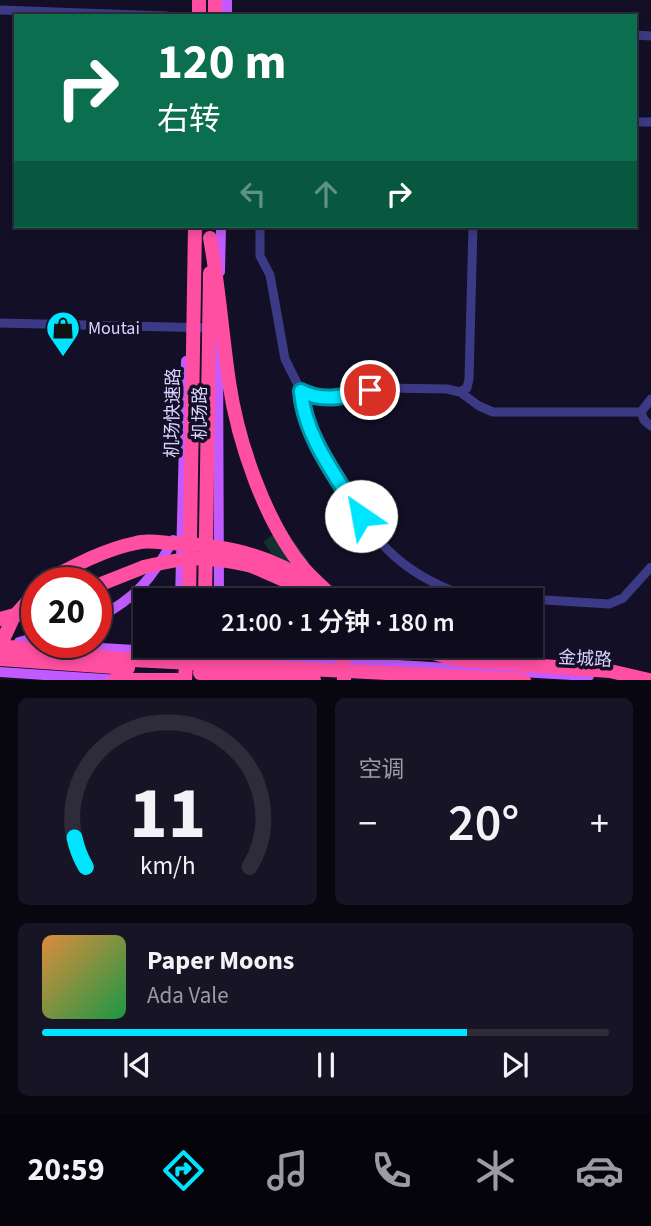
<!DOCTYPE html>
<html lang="zh">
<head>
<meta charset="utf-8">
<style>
  body { margin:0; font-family:"Source Sans 3","Noto Sans SC",sans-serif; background:#171425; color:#f1f3f6; height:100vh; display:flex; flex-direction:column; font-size:26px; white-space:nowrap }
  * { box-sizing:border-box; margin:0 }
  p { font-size:23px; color:#9b9ba3 }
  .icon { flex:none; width:38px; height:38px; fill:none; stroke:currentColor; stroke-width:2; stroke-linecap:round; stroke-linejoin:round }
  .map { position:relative; height:680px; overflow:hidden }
  .sheet { display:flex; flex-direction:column; gap:18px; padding:18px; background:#08060f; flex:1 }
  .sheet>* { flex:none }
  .top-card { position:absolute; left:14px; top:14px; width:623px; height:214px; border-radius:0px; box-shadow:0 4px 10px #0003,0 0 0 2px #2e2b3b; background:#0b6e4f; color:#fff; overflow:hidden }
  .speed { position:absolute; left:21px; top:567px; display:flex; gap:14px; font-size:35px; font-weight:700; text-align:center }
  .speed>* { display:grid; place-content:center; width:91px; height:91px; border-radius:50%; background:#0e0b1c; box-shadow:0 4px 10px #0003,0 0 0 2px #2e2b3b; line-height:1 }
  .speed .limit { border:10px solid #d22; background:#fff; color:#111 }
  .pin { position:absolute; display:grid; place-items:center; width:60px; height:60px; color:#fff; margin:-30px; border:4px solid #fff; border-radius:50%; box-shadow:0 2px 7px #0007 }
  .me { position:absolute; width:77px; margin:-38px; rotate:327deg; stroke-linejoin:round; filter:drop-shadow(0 0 5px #0008) }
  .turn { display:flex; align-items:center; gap:24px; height:147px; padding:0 28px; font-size:32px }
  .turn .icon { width:91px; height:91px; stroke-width:2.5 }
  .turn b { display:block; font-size:49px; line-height:60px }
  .lanes { display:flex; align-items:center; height:66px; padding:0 28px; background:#0003; justify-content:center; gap:35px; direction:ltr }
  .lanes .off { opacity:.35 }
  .big { font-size:52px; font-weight:600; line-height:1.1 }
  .sheet .tile { flex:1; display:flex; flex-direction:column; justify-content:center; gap:10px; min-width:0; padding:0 24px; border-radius:10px; background:#171425 }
  .sheet .dial { align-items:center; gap:0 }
  .dial svg { height:182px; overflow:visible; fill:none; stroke:#2e2b3b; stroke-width:7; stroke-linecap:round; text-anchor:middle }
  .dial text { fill:#f1f3f6; stroke:none }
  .song { display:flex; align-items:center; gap:21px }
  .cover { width:84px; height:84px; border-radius:10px; background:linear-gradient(135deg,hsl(30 70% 55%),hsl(140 70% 35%)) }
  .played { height:7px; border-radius:4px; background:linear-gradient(90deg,#00e5ff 75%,#2e2b3b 75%) }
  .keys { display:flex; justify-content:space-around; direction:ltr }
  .heat { display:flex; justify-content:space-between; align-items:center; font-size:38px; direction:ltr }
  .sheet .tiles { flex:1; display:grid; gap:18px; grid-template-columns:1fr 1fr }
  .tile:last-child { grid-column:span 2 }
  .trip { position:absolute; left:133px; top:588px; width:410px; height:70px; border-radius:0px; background:#0e0b1c; box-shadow:0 4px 10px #0003,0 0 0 2px #2e2b3b; font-weight:600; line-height:70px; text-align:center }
  .menu { display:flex; height:112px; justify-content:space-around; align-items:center; background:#06040b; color:#9b9ba3 }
  .menu .icon { width:49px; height:49px }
  .menu .current { color:#00e5ff }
  .menu b { font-size:32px; color:#f1f3f6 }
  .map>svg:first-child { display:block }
</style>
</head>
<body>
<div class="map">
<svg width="651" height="680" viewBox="0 0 651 680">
  <rect width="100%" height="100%" fill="#130f26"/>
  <path fill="#12302f" d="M283,527L309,562L290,577L263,542Z"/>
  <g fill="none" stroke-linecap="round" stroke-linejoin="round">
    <path stroke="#3d3a85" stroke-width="9" d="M0,10L167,16
      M635,35L651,36
      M635,122H651
      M260,226V256L270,275L285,359L301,391L320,398H336L382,388L447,389L460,392L479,406L493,412H641
      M0,323L213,328
      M301,391C304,432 359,522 389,551C410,572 435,585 463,595L609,604L623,598L651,567
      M460,392L467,388L469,379L473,226
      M651,399L641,412L644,420L651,426"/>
    <path stroke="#c25bff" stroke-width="10" d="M227,0V16
      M220,272L221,226
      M218,341L219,600
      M180,600L186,361
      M96,619C136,598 152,579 173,540
      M19,642L37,637
      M49,645L589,676
      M0,672L119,680"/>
    <path stroke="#ff4fa3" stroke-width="14" d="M199,16V0
      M215,16V0
      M252,566L284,580L310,600
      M96,586L144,567
      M0,619L37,609"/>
    <path stroke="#ff4fa3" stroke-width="14" d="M210,238C219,287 222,334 229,382C238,442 265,523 305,570C315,581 326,590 336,600
      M144,567C189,556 207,556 252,566
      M46,583L51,578C78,564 106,549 136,543C146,540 158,542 168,543C218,544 272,554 312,585
      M189,600L195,226
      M205,600L210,273
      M0,646L133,660L524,680
      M0,646L13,618L37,591
      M337,646L344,665V679
      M423,650L458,660L610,671L649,680
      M0,659L128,668
      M204,672L205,646
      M200,673L314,680
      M115,680H177
      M185,680L187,646"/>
  </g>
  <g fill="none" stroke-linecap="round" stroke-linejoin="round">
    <g stroke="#0095a6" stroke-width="18">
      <path id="route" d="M361,516C338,479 304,436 301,391C324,403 346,396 370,390"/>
    </g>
    <use href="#route" stroke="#00e5ff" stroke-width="12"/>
  </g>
  <defs>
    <g id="shop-pin" transform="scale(1.75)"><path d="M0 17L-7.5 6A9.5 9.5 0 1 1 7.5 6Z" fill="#00e5ff" stroke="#130f26"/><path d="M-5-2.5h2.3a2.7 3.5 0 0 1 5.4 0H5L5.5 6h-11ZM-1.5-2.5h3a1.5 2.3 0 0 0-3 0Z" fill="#111"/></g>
  </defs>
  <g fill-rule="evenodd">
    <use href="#shop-pin" x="63" y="328"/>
  </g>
  <g text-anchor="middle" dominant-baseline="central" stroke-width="7" stroke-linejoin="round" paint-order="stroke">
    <g font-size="18" fill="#d9d4ff" stroke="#130f26" text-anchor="start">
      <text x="88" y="328">Moutai</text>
    </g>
    <g font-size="18" fill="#d9d4ff" stroke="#130f26">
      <text transform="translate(173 413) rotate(-89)">机场快速路</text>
      <text transform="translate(200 413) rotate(-90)">机场路</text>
      <text transform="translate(585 659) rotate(3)">金城路</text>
    </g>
  </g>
</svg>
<div class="speed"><div class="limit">20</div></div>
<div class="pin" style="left:370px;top:390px;background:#d93025"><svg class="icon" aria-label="arrive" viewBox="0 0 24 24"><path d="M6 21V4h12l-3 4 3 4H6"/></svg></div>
<svg class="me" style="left:361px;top:516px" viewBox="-20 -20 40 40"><circle r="19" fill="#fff"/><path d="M0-13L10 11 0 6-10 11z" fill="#00e5ff"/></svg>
<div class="trip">21:00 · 1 分钟 · 180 m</div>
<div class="top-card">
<div class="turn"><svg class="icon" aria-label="right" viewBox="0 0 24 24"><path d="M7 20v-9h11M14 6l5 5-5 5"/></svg><div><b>120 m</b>右转</div></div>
<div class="lanes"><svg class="icon off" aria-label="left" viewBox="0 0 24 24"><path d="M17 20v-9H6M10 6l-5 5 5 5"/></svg><svg class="icon off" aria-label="ahead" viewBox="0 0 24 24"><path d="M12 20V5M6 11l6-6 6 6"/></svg><svg class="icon" aria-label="right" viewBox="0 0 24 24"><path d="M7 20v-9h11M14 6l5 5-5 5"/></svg></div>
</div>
</div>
<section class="sheet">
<div class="tiles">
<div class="tile dial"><svg viewBox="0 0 100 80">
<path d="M14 69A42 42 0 1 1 86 69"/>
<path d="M14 69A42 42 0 0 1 9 56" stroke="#00e5ff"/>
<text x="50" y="56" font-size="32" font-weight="700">11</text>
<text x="50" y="72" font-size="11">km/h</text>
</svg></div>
<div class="tile"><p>空调</p>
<div class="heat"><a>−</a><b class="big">20°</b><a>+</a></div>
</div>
<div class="tile">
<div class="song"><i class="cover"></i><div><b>Paper Moons</b><p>Ada Vale</p></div></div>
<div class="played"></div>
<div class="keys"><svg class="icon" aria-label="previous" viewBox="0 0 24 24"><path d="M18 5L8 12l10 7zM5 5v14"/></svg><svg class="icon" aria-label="pause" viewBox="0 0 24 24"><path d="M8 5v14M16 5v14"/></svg><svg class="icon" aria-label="next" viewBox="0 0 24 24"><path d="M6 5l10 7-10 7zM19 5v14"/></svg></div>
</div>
</div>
</section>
<nav class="menu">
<b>20:59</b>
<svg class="icon current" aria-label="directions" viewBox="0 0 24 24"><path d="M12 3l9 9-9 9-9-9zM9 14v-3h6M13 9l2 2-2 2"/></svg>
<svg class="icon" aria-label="music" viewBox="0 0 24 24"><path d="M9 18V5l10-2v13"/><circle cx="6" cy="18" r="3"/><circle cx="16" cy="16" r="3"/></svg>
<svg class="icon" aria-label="phone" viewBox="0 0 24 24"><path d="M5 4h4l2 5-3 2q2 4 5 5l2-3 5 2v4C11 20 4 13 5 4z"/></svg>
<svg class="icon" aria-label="climate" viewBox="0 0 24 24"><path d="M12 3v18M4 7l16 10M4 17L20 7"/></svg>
<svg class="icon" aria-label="car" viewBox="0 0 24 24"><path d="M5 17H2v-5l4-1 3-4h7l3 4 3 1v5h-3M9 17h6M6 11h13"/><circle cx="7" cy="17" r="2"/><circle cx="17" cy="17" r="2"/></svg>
</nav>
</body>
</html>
